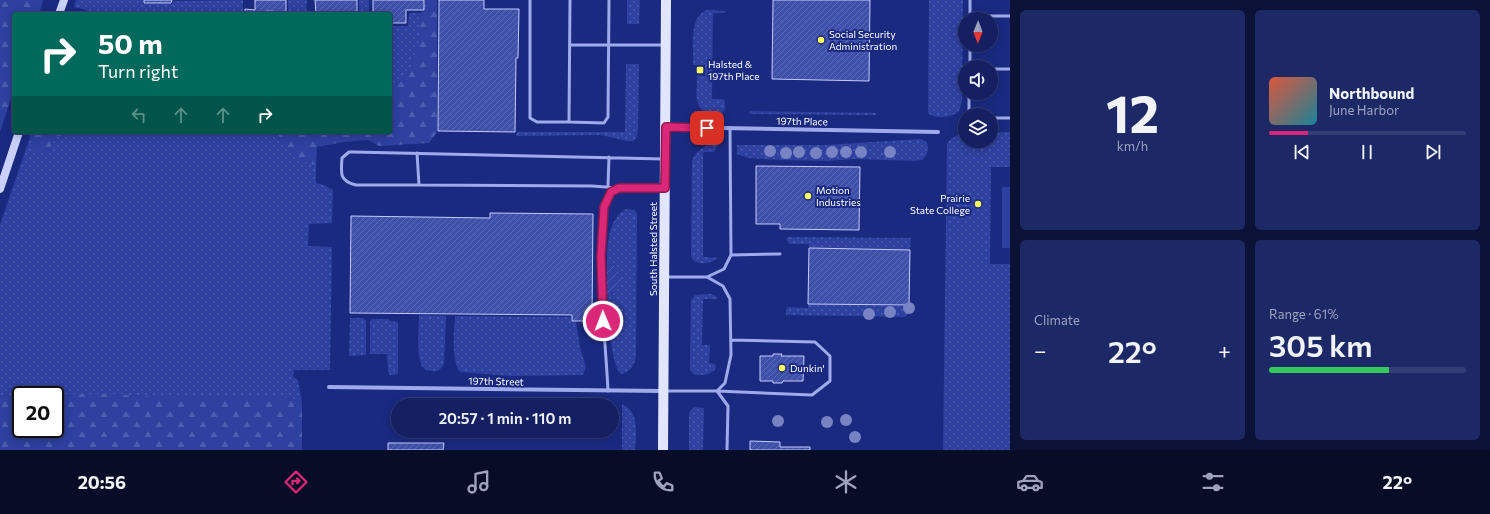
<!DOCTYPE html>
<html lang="en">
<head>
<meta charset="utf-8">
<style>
  body { margin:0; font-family:Commissioner,sans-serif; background:#1d2867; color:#f1f3f6; height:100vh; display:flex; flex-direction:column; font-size:15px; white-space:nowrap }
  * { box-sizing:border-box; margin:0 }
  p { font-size:13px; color:#9da3bd }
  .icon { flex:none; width:22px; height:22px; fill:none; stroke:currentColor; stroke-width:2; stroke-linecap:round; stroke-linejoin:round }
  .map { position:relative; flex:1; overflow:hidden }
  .sheet { display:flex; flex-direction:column; gap:10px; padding:10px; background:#0b1235; width:480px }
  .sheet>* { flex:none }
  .hud { position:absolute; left:12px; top:12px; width:380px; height:122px; border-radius:4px; box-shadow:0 2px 10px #0003,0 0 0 1px #333e76; background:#00695c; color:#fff; overflow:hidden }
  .needle { width:26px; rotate:181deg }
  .fabs { position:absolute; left:958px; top:12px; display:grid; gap:8px }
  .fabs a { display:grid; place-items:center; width:40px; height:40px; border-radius:50%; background:#142061; box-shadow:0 2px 10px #0003,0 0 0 1px #333e76; font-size:20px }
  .speed { position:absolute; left:12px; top:386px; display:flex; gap:8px; font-size:20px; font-weight:700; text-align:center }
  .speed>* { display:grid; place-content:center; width:52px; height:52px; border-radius:50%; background:#142061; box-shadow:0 2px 10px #0003,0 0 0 1px #333e76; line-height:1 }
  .speed .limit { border:2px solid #111; border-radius:6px; background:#fff; color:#111 }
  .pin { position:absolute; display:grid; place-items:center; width:34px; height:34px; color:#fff; margin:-17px; border-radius:8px; box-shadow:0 2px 6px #0006 }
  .me { position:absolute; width:44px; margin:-22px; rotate:359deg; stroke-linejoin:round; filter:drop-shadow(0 0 3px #0008) }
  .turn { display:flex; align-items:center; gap:14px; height:84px; padding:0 20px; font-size:18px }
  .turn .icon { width:52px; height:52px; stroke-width:2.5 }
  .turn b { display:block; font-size:28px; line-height:34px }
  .lanes { display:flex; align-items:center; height:38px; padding:0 20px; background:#0003; justify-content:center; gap:20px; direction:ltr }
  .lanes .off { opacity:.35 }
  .big { font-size:30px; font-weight:600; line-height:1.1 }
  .sheet .tile { flex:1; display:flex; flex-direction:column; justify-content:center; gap:6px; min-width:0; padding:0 14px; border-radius:6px; background:#1d2867 }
  .sheet .dial { align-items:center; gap:0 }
  .dial b { font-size:52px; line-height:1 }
  .song { display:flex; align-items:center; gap:12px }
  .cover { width:48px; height:48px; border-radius:6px; background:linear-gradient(135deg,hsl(10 70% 55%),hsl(190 70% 35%)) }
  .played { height:4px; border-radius:2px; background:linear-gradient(90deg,#db2777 20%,#333e76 20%) }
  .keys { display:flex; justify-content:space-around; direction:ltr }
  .heat { display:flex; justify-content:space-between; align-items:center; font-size:22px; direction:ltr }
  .charge { height:6px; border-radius:3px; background:linear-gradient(90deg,#34c759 61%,#333e76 0) }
  .sheet .tiles { flex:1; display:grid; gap:10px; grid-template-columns:repeat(2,1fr) }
  .trip { position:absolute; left:391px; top:398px; width:228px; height:40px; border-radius:20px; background:#142061; box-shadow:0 2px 10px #0003,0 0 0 1px #333e76; font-weight:600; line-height:40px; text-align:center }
  .dock { display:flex; height:64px; justify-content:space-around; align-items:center; background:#080d27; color:#9da3bd }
  .dock .icon { width:28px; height:28px }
  .dock .on { color:#db2777 }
  .dock b { font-size:18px; color:#f1f3f6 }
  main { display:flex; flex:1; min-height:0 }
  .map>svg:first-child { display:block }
</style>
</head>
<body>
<main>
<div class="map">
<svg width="1010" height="450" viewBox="0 0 1010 450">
  <defs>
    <pattern id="grass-dots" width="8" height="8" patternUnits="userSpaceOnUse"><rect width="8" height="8" fill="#2e40a0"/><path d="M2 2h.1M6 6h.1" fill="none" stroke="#4d5dae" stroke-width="1.8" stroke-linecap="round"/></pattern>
    <pattern id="forest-firs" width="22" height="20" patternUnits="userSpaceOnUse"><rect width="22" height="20" fill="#2e40a0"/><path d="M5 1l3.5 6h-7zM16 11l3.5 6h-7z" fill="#4d5dae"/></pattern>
    <pattern id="garden-furrows" width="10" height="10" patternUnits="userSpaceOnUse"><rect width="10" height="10" fill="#2e40a0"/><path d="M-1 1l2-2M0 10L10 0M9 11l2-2" fill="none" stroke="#4d5dae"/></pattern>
    <pattern id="building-hatch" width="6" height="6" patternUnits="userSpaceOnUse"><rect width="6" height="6" fill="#3e50a9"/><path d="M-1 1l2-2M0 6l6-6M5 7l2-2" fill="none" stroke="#5b6ab6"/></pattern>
  </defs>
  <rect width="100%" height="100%" fill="#1a2a81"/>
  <path fill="url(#grass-dots)" d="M76,0H143V4H172L173,1L243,0V14H90L86,10L74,7Z
    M288,0H307L306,14H288Z
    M359,0H369V14H359Z
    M627,0H640L639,24H627Z
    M929,0H963L962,102L959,111C953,118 934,119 928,113Z
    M707,10L726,11L725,13H713L712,99H723L725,101V109L721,114C691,114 697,98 697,75L705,76V65H693C694,49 688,17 707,10Z
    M409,13H420V45L415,55L410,72L398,84L390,82V27L393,26H408Z
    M626,64H639L638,130L636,139L633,141H627L601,135L516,136L517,132H625Z
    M750,111L876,113L877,115L750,114L749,113Z
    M962,131H965V141H991V132H1010V167H991L990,264H1010V450H943L947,144C949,138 958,137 962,131Z
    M69,132H278L279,138L311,164L316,165V183L324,185L333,190L332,223L309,224L308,246L332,247L330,370H294L293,377L298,380L302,402L280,397L168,398L116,394L21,395V398L0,395V225L30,137L31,140L48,151L56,137L68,134Z
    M920,139C932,141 929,154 922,160L915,161L854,159L828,161L778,160L748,158L737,154V145H826Z
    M712,144L718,145L714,152H705L703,154V257L718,258C711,264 695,267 691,256L692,161C696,152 702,146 712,144Z
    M626,209L634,210L637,213V218L636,357C634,365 630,373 621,374C611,367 607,309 606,295L609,296C609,296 614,293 614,293C620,286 619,263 607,264C607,247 608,218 626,209Z
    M787,237L911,238L910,250L809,248V244H789L787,240Z
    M711,294L716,296L718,299H703L702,345H710L709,363L715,364L716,368C711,375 703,375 696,375L691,372L690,368L691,300L695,295Z
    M808,304L909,306V313L905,317L786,315V309L788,307L808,308Z
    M419,315L446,316L444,363C442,368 439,372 433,371C428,371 424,370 422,366C416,354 419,328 419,315Z
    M455,316L571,317V321L576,322L580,347L586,367L583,375L510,376L460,372C451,360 454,331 455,316Z
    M350,318H363L366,321V355L349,356Z
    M372,319H389L390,321L398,322V373L395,375H390L388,372L387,354H370V322Z
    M622,404C640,412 636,434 635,450H622Z
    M694,407L704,408L703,450H689V414L691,410Z"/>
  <path fill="url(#forest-firs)" d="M0,0H43L39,14H14V89L0,132Z
    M425,0H437V132L429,143L379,146L368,140L343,142L317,147L316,165C302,164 279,147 278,132H390V82L398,84L410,72L415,55L420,45V13L424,11Z
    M31,132H69L68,134L56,137L48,151L35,152L30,148L31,141L30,137Z
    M62,394H116L168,398L280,397L302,402V450H0V395L21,398V429H55V395H50Z"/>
  <path fill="url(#garden-furrows)" d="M607,264C615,263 616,270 621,275L622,283C620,287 612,295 609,296L606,295Z"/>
  <path fill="#2e40a0" d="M1002,187H1010V248H1002Z"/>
  <path fill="url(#building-hatch)" stroke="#c3ccf8" d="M144,0H172L171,3H144Z
    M255,0H286V12L267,11V14H245V9L255,10Z
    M315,0H357V14L316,13Z
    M373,0H424V10H406V23H390V14H373Z
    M439,0H484V9H519L518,58H516L515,132L438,131Z
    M773,0H870L869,81L772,79Z
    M756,166L860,167L859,230L780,229V224H756Z
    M490,213L593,214L592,321H572V315L350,313L351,216L490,218Z
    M809,248L910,250L909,305L808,304Z
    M773,354H782L781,356H804L803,381H783L782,383H773V381H760V356H773Z
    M750,441L780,442V447H810V450H750Z
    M388,443H444L443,450H388Z"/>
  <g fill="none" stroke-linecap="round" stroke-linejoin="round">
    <path stroke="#9eabea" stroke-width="3" d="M530,0V118L537,122H569
      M570,0L569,122L604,123L608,117L609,0
      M970,16H1010
      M970,19V0
      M570,45H664
      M970,67V45
      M991,69H1010
      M969,115V93
      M991,118H1010
      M730,128L731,255
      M417,153L419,185L592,186L619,188
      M419,185H356C339,181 341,173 342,158L349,152H353L664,159
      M608,186L609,157
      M666,277H707L724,269L731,255L780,254
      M608,391C607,358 591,210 612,192C621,185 652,188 663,188
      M666,391H717L725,383L731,355L730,299L723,286L707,277
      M717,391L812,395L830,381V356L815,342L731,340
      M717,391L728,406L727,450"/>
    <path stroke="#9eabea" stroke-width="4" d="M666,127L938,132
      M329,387L663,391"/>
    <path stroke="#cad1f8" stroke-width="8" d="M59,14L64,0
      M0,189L19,132"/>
    <path stroke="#e2e5ff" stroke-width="10" d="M663,450L666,0"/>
  </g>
  <g fill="#7783c2">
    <circle cx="770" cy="151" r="6"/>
    <circle cx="799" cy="152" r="6"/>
    <circle cx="832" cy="152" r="6"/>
    <circle cx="846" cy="152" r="6"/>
    <circle cx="861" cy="152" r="6"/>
    <circle cx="890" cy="152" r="6"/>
    <circle cx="786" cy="153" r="6"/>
    <circle cx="816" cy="153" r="6"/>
    <circle cx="909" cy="308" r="6"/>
    <circle cx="890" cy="312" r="6"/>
    <circle cx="869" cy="314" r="6"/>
    <circle cx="846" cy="420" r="6"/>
    <circle cx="778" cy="421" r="6"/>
    <circle cx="827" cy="422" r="6"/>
    <circle cx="855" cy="437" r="6"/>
  </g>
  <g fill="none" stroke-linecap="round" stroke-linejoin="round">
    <g stroke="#8e194d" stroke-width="10">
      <path id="route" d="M603,321L601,256L604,207L611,192L619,188H665L666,127L707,128"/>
    </g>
    <use href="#route" stroke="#db2777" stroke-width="7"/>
  </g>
  <g fill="#fcfc5a" stroke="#1a2a81" stroke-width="1.5">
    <circle cx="821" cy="40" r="4"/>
    <rect x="696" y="66" width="8" height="8" rx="2"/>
    <circle cx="808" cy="196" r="4"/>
    <circle cx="978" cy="204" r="4"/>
    <circle cx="782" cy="368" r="4"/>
  </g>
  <g text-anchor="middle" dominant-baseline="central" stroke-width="4" stroke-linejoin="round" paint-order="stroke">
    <g font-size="10" fill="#fff" stroke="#1a2a81" text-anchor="start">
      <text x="829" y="34">Social Security<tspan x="829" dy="12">Administration</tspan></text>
      <text x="708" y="64">Halsted &amp;<tspan x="708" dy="12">197th Place</tspan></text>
      <text x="816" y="190">Motion<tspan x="816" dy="12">Industries</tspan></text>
      <text x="970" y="198" text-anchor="end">Prairie<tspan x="970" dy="12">State College</tspan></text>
      <text x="790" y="368">Dunkin'</text>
    </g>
    <g font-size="10" fill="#fff" stroke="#1a2a81">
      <text transform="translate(802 121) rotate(1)">197th Place</text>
      <text transform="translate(653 249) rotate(-90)">South Halsted Street</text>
      <text transform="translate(496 381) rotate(1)">197th Street</text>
    </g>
  </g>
</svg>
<div class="fabs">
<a><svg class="needle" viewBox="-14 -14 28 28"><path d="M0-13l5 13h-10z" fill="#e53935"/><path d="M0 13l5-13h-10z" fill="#9da3bd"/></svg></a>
<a><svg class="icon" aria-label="sound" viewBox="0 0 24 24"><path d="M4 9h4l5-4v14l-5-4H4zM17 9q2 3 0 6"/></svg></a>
<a><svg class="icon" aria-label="layers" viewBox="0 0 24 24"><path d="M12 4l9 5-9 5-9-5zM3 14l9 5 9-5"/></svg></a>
</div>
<div class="speed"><div class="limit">20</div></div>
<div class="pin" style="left:707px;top:128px;background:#d93025"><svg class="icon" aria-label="arrive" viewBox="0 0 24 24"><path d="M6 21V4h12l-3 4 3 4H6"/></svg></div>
<svg class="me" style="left:603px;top:321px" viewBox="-20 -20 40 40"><circle r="17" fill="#db2777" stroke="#fff" stroke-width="3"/><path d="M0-11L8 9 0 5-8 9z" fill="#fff"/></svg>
<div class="trip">20:57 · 1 min · 110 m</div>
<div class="hud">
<div class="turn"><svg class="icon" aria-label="right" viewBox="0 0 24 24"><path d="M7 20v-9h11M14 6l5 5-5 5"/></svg><div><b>50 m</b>Turn right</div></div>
<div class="lanes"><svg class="icon off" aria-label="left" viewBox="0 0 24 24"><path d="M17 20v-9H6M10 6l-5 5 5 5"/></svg><svg class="icon off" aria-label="ahead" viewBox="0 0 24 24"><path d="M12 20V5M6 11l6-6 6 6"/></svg><svg class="icon off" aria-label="ahead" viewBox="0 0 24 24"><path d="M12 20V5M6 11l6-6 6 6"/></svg><svg class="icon" aria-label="right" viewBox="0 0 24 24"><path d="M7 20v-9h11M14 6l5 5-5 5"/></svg></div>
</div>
</div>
<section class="sheet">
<div class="tiles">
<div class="tile dial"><b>12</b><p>km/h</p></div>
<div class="tile">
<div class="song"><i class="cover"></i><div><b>Northbound</b><p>June Harbor</p></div></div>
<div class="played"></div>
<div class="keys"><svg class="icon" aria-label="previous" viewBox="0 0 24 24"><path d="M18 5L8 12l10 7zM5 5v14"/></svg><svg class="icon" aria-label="pause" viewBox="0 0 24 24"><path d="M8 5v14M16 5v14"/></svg><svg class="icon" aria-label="next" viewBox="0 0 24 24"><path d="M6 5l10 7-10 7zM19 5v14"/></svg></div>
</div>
<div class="tile"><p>Climate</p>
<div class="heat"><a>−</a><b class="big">22°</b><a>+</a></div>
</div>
<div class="tile"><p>Range · 61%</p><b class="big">305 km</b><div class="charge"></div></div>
</div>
</section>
</main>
<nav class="dock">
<b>20:56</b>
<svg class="icon on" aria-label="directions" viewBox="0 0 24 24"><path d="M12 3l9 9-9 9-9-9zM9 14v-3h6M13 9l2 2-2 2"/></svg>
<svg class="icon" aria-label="music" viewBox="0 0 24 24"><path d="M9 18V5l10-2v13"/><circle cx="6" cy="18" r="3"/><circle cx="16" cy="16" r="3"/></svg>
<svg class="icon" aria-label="phone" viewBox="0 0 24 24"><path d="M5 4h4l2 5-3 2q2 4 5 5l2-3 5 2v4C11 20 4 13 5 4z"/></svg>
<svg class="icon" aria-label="climate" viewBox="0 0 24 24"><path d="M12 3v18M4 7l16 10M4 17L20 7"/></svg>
<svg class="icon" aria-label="car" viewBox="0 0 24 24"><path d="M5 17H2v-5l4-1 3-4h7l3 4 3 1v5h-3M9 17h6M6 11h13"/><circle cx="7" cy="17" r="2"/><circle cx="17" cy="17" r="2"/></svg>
<svg class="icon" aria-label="filters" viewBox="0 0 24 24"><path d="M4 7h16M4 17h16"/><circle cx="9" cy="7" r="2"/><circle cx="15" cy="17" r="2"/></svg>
<b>22°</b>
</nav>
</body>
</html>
